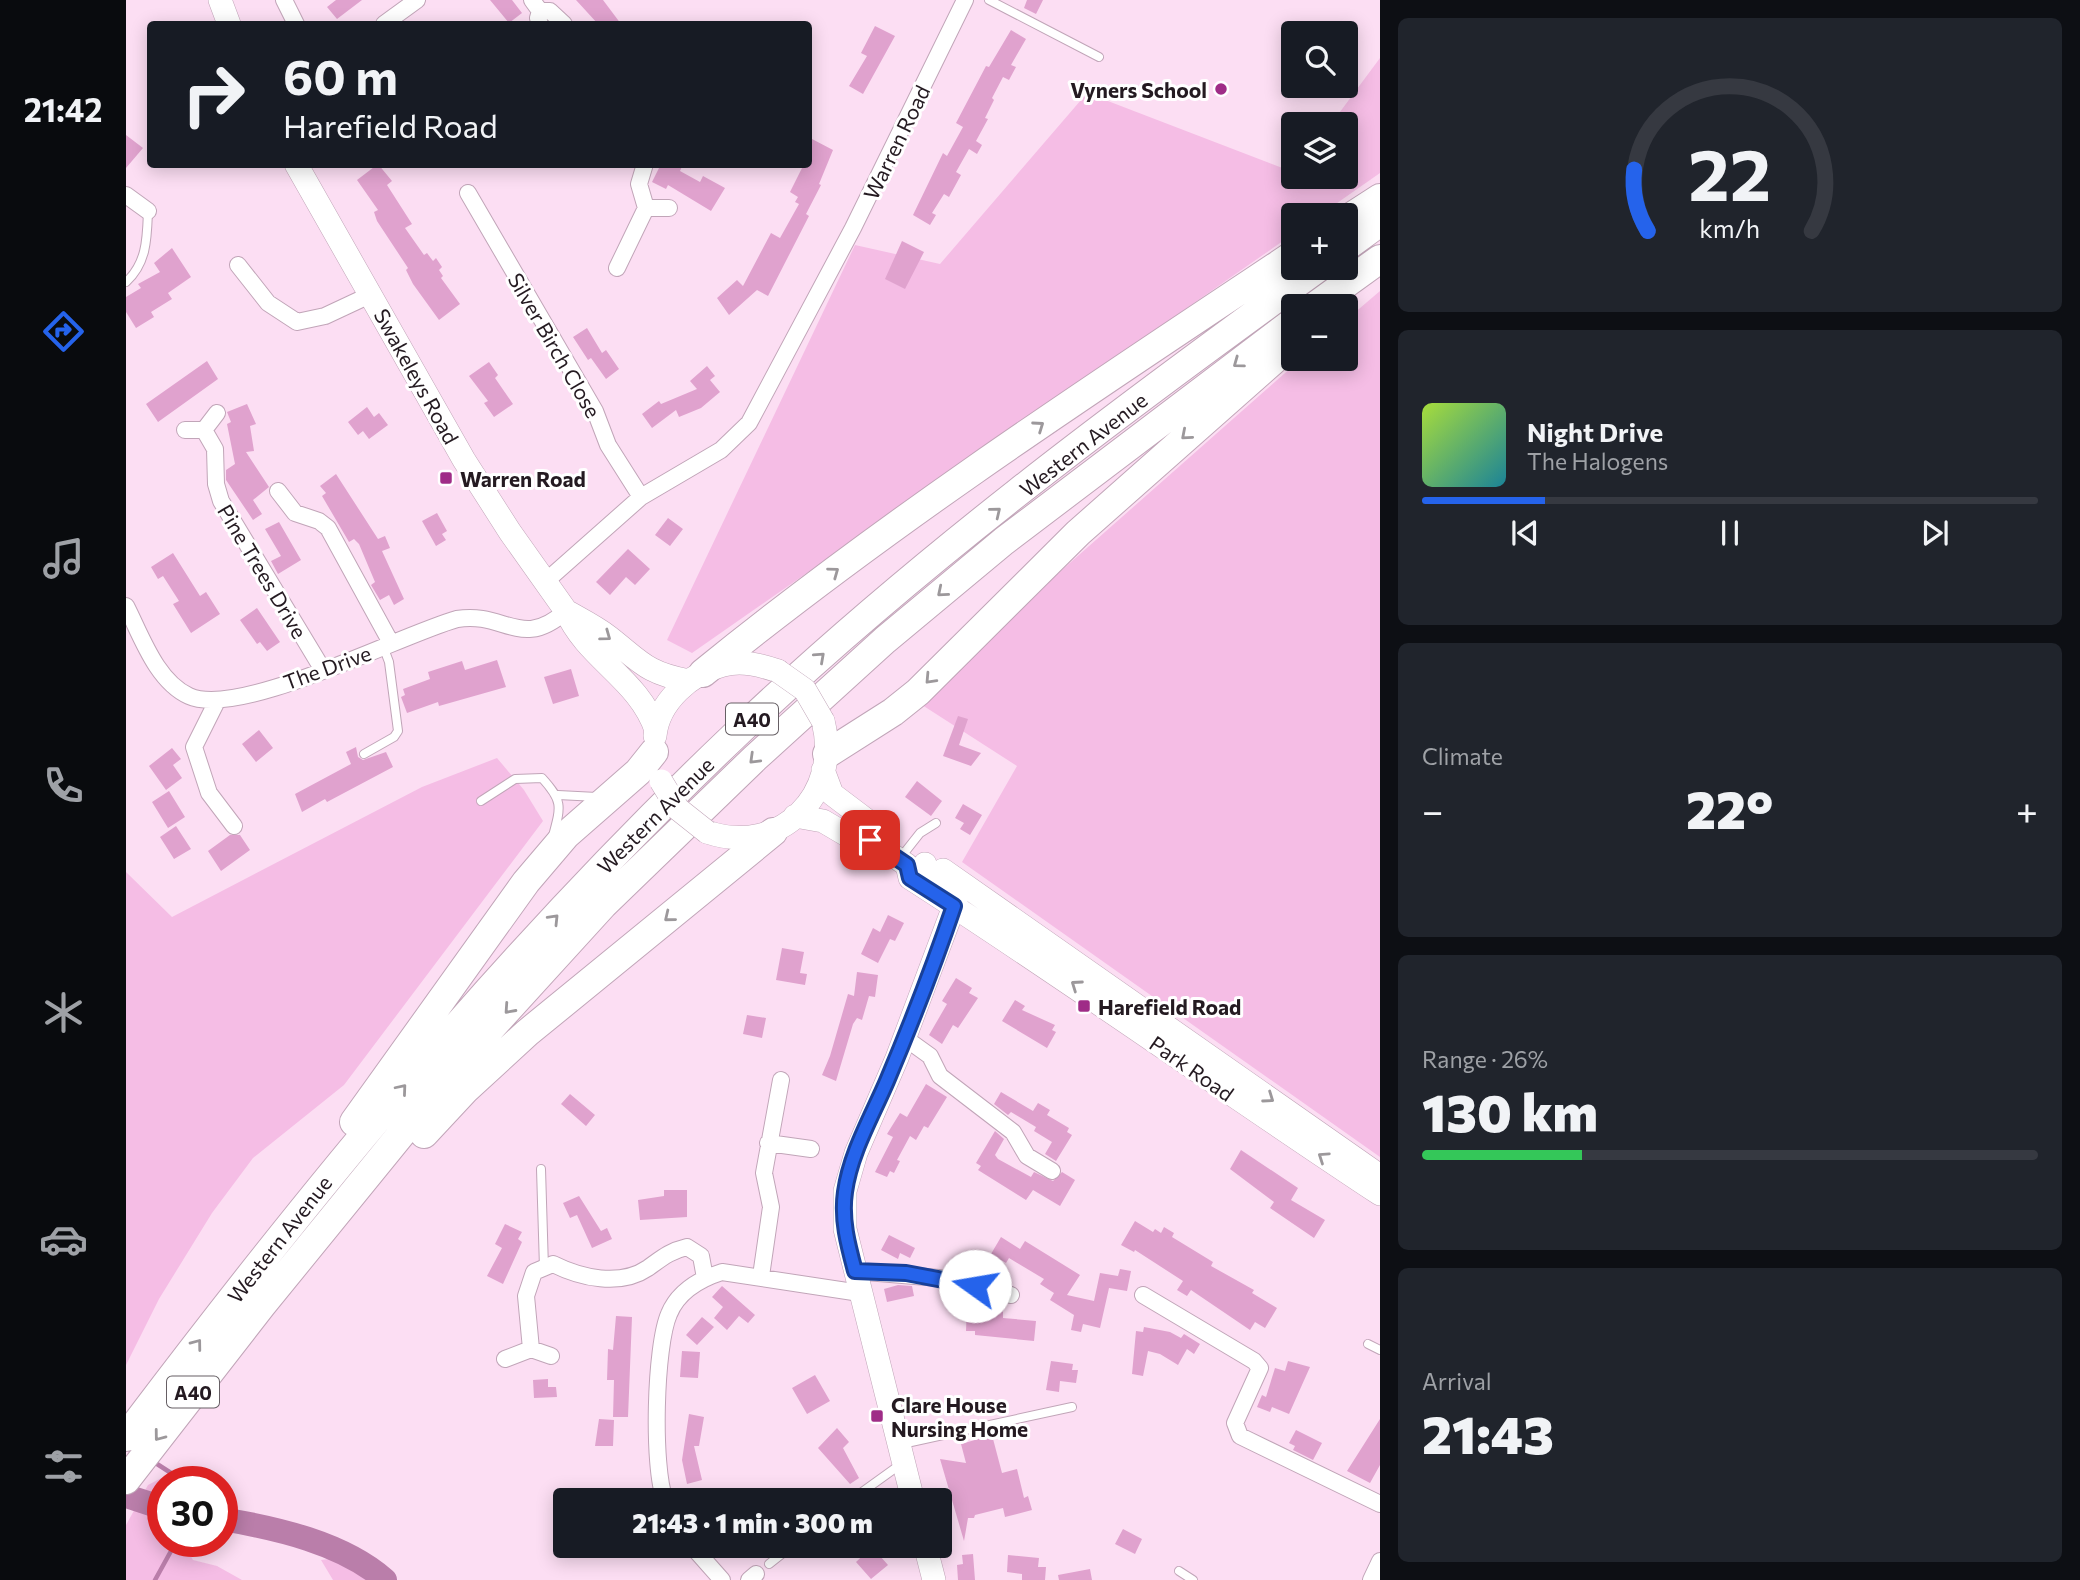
<!DOCTYPE html>
<html lang="en">
<head>
<meta charset="utf-8">
<style>
  body { margin:0; font-family:Commissioner,sans-serif; background:#20242c; color:#f1f3f6; height:100vh; display:flex; flex-direction:column; font-size:26px; white-space:nowrap }
  * { box-sizing:border-box; margin:0 }
  p { font-size:23px; color:#9ea1a6 }
  .icon { flex:none; width:38px; height:38px; fill:none; stroke:currentColor; stroke-width:2; stroke-linecap:round; stroke-linejoin:round }
  .map { position:relative; flex:1; overflow:hidden }
  .sheet { display:flex; flex-direction:column; gap:18px; padding:18px; background:#0d0f14; width:700px }
  .sheet>* { flex:none }
  .top-card { position:absolute; left:21px; top:21px; width:665px; height:147px; border-radius:7px; box-shadow:0 4px 18px #0003; background:#171b24; color:#f1f3f6; overflow:hidden }
  .fabs { position:absolute; left:1155px; top:21px; display:grid; gap:14px }
  .fabs a { display:grid; place-items:center; width:77px; height:77px; border-radius:7px; background:#171b24; box-shadow:0 4px 18px #0003; font-size:35px }
  .speed { position:absolute; left:21px; top:1466px; display:flex; gap:14px; font-size:35px; font-weight:700; text-align:center }
  .speed>* { display:grid; place-content:center; width:91px; height:91px; border-radius:50%; background:#171b24; box-shadow:0 4px 18px #0003; line-height:1 }
  .speed .limit { border:10px solid #d22; background:#fff; color:#111 }
  .pin { position:absolute; display:grid; place-items:center; width:60px; height:60px; color:#fff; margin:-30px; border-radius:14px; box-shadow:0 4px 10px #0006 }
  .me { position:absolute; width:77px; margin:-38px; rotate:283deg; stroke-linejoin:round; filter:drop-shadow(0 0 5px #0008) }
  .turn { display:flex; align-items:center; gap:24px; height:147px; padding:0 21px; font-size:32px }
  .turn .icon { width:91px; height:91px; stroke-width:2.5 }
  .turn b { display:block; font-size:49px; line-height:60px }
  .big { font-size:52px; font-weight:800; line-height:1.1 }
  .sheet .card { flex:1; display:flex; flex-direction:column; justify-content:center; gap:10px; min-width:0; padding:0 24px; border-radius:10px; background:#20242c }
  .sheet .dial { align-items:center; gap:0 }
  .dial svg { height:182px; overflow:visible; fill:none; stroke:#363941; stroke-width:7; stroke-linecap:round; text-anchor:middle }
  .dial text { fill:#f1f3f6; stroke:none }
  .song { display:flex; align-items:center; gap:21px }
  .cover { width:84px; height:84px; border-radius:10px; background:linear-gradient(135deg,hsl(80 70% 55%),hsl(190 70% 35%)) }
  .played { height:7px; border-radius:4px; background:linear-gradient(90deg,#2563eb 20%,#363941 20%) }
  .keys { display:flex; justify-content:space-around; direction:ltr }
  .heat { display:flex; justify-content:space-between; align-items:center; font-size:38px; direction:ltr }
  .charge { height:10px; border-radius:5px; background:linear-gradient(90deg,#34c759 26%,#363941 0) }
  .trip { position:absolute; left:427px; top:1488px; width:399px; height:70px; border-radius:7px; background:#171b24; box-shadow:0 4px 18px #0003; font-weight:800; line-height:70px; text-align:center }
  main { display:flex; flex:1; min-height:0 }
  .tabs { display:flex; flex-direction:column; width:126px; justify-content:space-around; align-items:center; background:#090b0e; color:#9ea1a6 }
  .tabs .icon { width:49px; height:49px }
  .tabs .selected { color:#2563eb }
  .tabs b { font-size:32px; color:#f1f3f6 }
  .map>svg:first-child { display:block }
</style>
</head>
<body>
<main>
<nav class="tabs">
<b>21:42</b>
<svg class="icon selected" aria-label="directions" viewBox="0 0 24 24"><path d="M12 3l9 9-9 9-9-9zM9 14v-3h6M13 9l2 2-2 2"/></svg>
<svg class="icon" aria-label="music" viewBox="0 0 24 24"><path d="M9 18V5l10-2v13"/><circle cx="6" cy="18" r="3"/><circle cx="16" cy="16" r="3"/></svg>
<svg class="icon" aria-label="phone" viewBox="0 0 24 24"><path d="M5 4h4l2 5-3 2q2 4 5 5l2-3 5 2v4C11 20 4 13 5 4z"/></svg>
<svg class="icon" aria-label="climate" viewBox="0 0 24 24"><path d="M12 3v18M4 7l16 10M4 17L20 7"/></svg>
<svg class="icon" aria-label="car" viewBox="0 0 24 24"><path d="M5 17H2v-5l4-1 3-4h7l3 4 3 1v5h-3M9 17h6M6 11h13"/><circle cx="7" cy="17" r="2"/><circle cx="17" cy="17" r="2"/></svg>
<svg class="icon" aria-label="filters" viewBox="0 0 24 24"><path d="M4 7h16M4 17h16"/><circle cx="9" cy="7" r="2"/><circle cx="15" cy="17" r="2"/></svg>
</nav>
<div class="map">
<svg width="1254" height="1580" viewBox="0 0 1254 1580">
  <rect width="100%" height="100%" fill="#fcdef3"/>
  <path fill="#f5bde5" d="M1254,58V173L1194,215H1167V234L566,653L541,640L729,245L814,264L961,93L1167,172V177H1220V124H1205Z
    M1254,291V1157L836,862L891,766L793,703L911,592L1175,359H1220V320Z
    M371,758L398,790L417,821L218,1085L127,1158L86,1213L33,1299L0,1365V872L46,917L296,787Z
    M45,1473L58,1482H37V1542H72L63,1553L67,1560L91,1566L116,1580H0V1525L22,1485Z
    M211,1558L244,1565L249,1580H207L195,1560Z"/>
  <g fill="none" stroke-linecap="round" stroke-linejoin="round">
    <path stroke="#ba7eaa" stroke-width="4.5" d="M28,1462L45,1473L44,1482
      M29,1580L50,1542"/>
    <path stroke="#ba7eaa" stroke-width="24" d="M0,1496L37,1508
      M96,1519C150,1528 217,1543 259,1580"/>
  </g>
  <path fill="#e0a2ce" d="M210,0H236L211,19L201,7Z
    M364,0H386L396,13L383,23Z
    M450,0H477L495,24H472Z
    M901,0H917L910,14L898,8Z
    M749,26L769,36L737,94L723,86L741,56L735,53Z
    M885,30L900,39L885,65L890,67L883,80L877,77L866,98L868,100L859,118L862,119L850,141L856,145L851,154L843,149L830,172L835,175L823,197L818,194L806,213L810,215L804,225L787,215L817,153L821,156L837,127L830,123L860,66L863,67Z
    M0,135L17,148L0,168Z
    M686,139L707,150L693,184L695,185L680,214L683,216L642,296L631,290L603,315L591,298L611,280L617,286L645,233L654,238L673,204L669,202L672,197L664,192L678,164H682V145Z
    M252,164L266,181L261,185L286,224L279,228L298,255L301,253L307,261L310,258L316,267L313,270L317,276L315,278L334,304L313,320L287,284L280,270L282,268L251,221L248,212L252,210L231,180Z
    M535,164H557L554,171L574,182L577,176L599,188L585,211L542,185L540,189L526,182Z
    M776,241L798,252L779,289L759,279Z
    M46,248L65,277L42,293L46,299L25,312L28,317L10,328L0,312V297L15,288L12,284L34,272L28,263Z
    M461,328L476,353L480,350L493,369L480,379L465,358L462,360L447,337Z
    M81,361L92,379L32,422L20,404Z
    M363,362L372,375L369,378L387,404L368,417L358,403L362,401L343,376Z
    M581,366L589,376L584,380L594,392L575,408L553,417L550,410L526,428L516,414L533,401L535,404L571,389L564,381Z
    M121,404L130,424L124,426L128,451L120,452L143,487L127,500L136,514L127,520L100,480V470L109,464L101,424L105,422L101,412Z
    M241,407L248,417L253,413L262,425L243,439L237,431L232,435L222,422Z
    M210,474L252,539L259,536L264,548L256,551L278,599L268,605L263,595L254,600L245,585L249,582L233,544L228,539L223,542L196,496L200,493L194,486Z
    M311,513L321,531L316,534L320,540L310,546L296,521Z
    M542,518L557,529L544,546L529,535Z
    M153,522L175,560L152,574L145,561L155,556L139,529Z
    M502,549L524,569L509,585L500,577L484,595L470,582Z
    M47,553L74,596L80,592L94,614L65,633L47,604L53,601L37,576L32,579L25,567Z
    M131,608L154,642L141,651L134,642L131,644L114,620Z
    M371,660L380,687L313,706L312,702L281,713L275,697L279,695L277,689L304,679L302,672L336,661L339,670Z
    M445,669L453,696L427,704L418,677Z
    M832,716L842,719L833,745L855,753L845,766L817,756Z
    M133,730L147,748L130,762L116,744Z
    M230,747L232,757L237,760L260,752L267,767L201,802L199,799L176,812L169,794L225,764L220,752Z
    M46,748L55,759L47,765L56,778L40,790L23,766Z
    M791,781L816,801L805,816L779,797Z
    M43,791L59,817L42,828L26,802Z
    M837,804L856,815L844,835L834,829L838,823L829,818Z
    M50,826L65,849L48,859L34,837Z
    M104,835H114L124,850L95,871L82,851Z
    M762,915L778,923L769,941L764,939L752,963L735,954L747,928L754,932Z
    M656,948L678,952L674,973L681,974L679,985L650,980Z
    M731,972L752,975L749,997L743,996L736,1020L731,1018L727,1024L710,1081L696,1075L704,1056L722,994L728,996Z
    M830,978L846,988L843,993L852,998L832,1028L827,1025L816,1044L803,1035L821,1004L816,1001Z
    M889,1000L899,1006L896,1010L929,1025L926,1030L930,1032L921,1048L876,1021Z
    M621,1015L640,1018L636,1038L617,1034Z
    M800,1084L821,1097L802,1128L798,1126L790,1140L784,1136L771,1160L774,1161L768,1173L764,1171L761,1177L749,1172L767,1137L761,1134L774,1113L781,1117Z
    M875,1092L907,1111L912,1103L924,1110L921,1115L943,1128L941,1132L946,1135L930,1161L919,1154L926,1142L908,1131L910,1127L885,1112L882,1115L868,1104Z
    M444,1094L469,1115L460,1126L435,1104Z
    M869,1131L878,1139L869,1155L872,1159L905,1177L908,1172L927,1181L936,1172L949,1180L934,1206L907,1190L900,1200L852,1170L855,1166L850,1163Z
    M1115,1150L1172,1188L1165,1200L1199,1220L1188,1238L1144,1208L1148,1202L1104,1169Z
    M538,1190H561V1217L514,1220L512,1200L538,1196Z
    M453,1196L475,1231L481,1228L486,1239L466,1248L451,1215L444,1218L437,1203Z
    M1009,1221L1027,1232L1029,1229L1035,1233L1038,1227L1048,1233L1046,1237L1087,1262L1085,1266L1128,1290L1126,1293L1151,1308L1139,1328L1129,1322L1124,1330L1065,1290L1061,1296L1051,1290L1057,1281L1009,1250L1008,1252L995,1245Z
    M379,1224L396,1232L392,1239L396,1242L377,1284L361,1276L376,1248L369,1244Z
    M763,1235L789,1248L784,1258L774,1253L772,1259L755,1250Z
    M875,1237L894,1249L899,1241L954,1275L941,1295L968,1301L974,1273L992,1276L994,1269L1005,1271L1001,1291L983,1288L974,1328L957,1324L955,1332L945,1330L948,1315L924,1300L928,1293L914,1284L918,1279L883,1258L880,1263L865,1254Z
    M772,1285L786,1286L788,1296L761,1302L758,1289Z
    M596,1286L629,1315L622,1323L613,1316L601,1330L588,1318L597,1307L586,1297Z
    M841,1305L877,1312V1318L910,1321L908,1341L849,1335V1331H840Z
    M490,1316L506,1317L502,1417H487L488,1380H481L482,1349L487,1350Z
    M576,1317L588,1327L571,1345L560,1335Z
    M1018,1327L1044,1332L1055,1338L1058,1334L1074,1344L1068,1354L1061,1349L1052,1365L1034,1354L1022,1351L1017,1376L1006,1374L1010,1331L1017,1332Z
    M556,1351L574,1352L572,1378L554,1377Z
    M925,1361L947,1364L946,1370H952L950,1383L934,1381L933,1392L920,1390Z
    M1162,1361L1184,1367L1163,1414L1146,1407L1144,1412L1131,1407L1136,1395L1140,1397L1149,1368L1159,1371Z
    M689,1375L704,1401L681,1414L666,1388Z
    M422,1379V1387H430L431,1397L408,1398L407,1380Z
    M563,1414L578,1417L573,1446H568L576,1480L561,1484L556,1460Z
    M473,1419L488,1420L487,1446H469Z
    M1254,1419V1465L1244,1483L1221,1471Z
    M711,1428L723,1442L717,1448L733,1478L724,1484L692,1448Z
    M1170,1430L1196,1443L1187,1460L1167,1450L1169,1446L1163,1443Z
    M866,1435L876,1473L891,1469L898,1498L902,1496L906,1510L879,1517L877,1508L849,1515L848,1518H842L838,1541L814,1459L840,1463L835,1444Z
    M997,1529L1016,1539L1009,1554L989,1544Z
    M746,1547L762,1565L745,1579L730,1562Z
    M847,1554L849,1580H832L831,1565L837,1564L836,1555Z
    M882,1555L913,1558L912,1567H920L919,1580H896V1574L881,1572Z
    M964,1569L966,1580H933L932,1575Z"/>
  <g fill="none" stroke-linecap="round" stroke-linejoin="round">
    <g stroke="#c1a5b8" stroke-width="10">
      <path id="lane" d="M863,0L973,57
        M0,282C21,263 21,238 22,211
        M238,754L268,737L272,731L263,662L257,646
        M432,795L471,797
        M355,801L389,779L416,778C437,801 435,806 427,836
        M775,857L794,833L810,823
        M415,1169L418,1268
        M1242,1344L1254,1350
        M776,1444L946,1407
        M725,1500L775,1464
        M643,1564L667,1545
        M1053,1571L1067,1580"/>
    </g>
    <g stroke="#c1a5b8" stroke-width="18">
      <path id="street" d="M158,0L170,24
        M406,0L414,11L412,18L414,24
        M414,11H424L438,24
        M258,24L291,0
        M519,164L513,184L520,208
        M342,193L469,411L482,445L515,497
        M0,195L22,211
        M112,265L142,303L171,322L199,316L246,294
        M491,268L520,208H543
        M59,430H78L89,449L90,484L95,501L197,670
        M78,430L91,413
        M152,491L169,513L193,521L202,528L265,643
        M419,582L515,497L595,450L623,423L727,228L839,0
        M0,606C15,635 30,681 63,696C113,719 274,635 331,619C379,611 395,651 440,611
        M91,701L68,747L83,793L108,826
        M779,1038L804,1056L814,1076L887,1132L901,1156L926,1171
        M642,1143L685,1149
        M728,1271L813,1278L885,1295
        M635,1276L645,1207L638,1173L655,1080
        M1017,1295L1128,1361L1134,1368L1109,1423L1114,1436L1254,1504
        M405,1349L400,1296L408,1272L427,1264C455,1278 494,1287 522,1268C536,1258 544,1251 561,1247L575,1256L579,1278
        M379,1359L405,1349L425,1356
        M539,1500C526,1467 529,1346 543,1314C552,1292 574,1279 596,1272L734,1293
        M565,1545L596,1580
        M623,1580L630,1574
        M1245,1580L1254,1561"/>
    </g>
    <g stroke="#c1a5b8" stroke-width="24">
      <path id="secondary" d="M94,0L103,24
        M170,164L338,460L384,532L440,611C461,659 513,679 530,730
        M440,611C454,619 470,627 483,637C515,662 520,673 563,681
        M529,736C532,702 565,673 597,665C616,660 634,665 652,671
        M697,770L706,794L743,822L744,840
        M669,816L697,821L731,841L744,840L781,865L784,878C943,980 1096,1090 1254,1194
        M581,832C654,857 716,794 697,721
        M817,870L1254,1176
        M787,1500L719,1229V1191L730,1153L771,1058L830,901L829,894L800,871L799,864
        M799,1545L808,1580"/>
    </g>
    <g stroke="#c1a5b8" stroke-width="30">
      <path id="highway" d="M1220,220L1254,198
        M1220,247L1254,222
        M1189,306L1254,259
        M577,673C764,521 967,388 1167,255
        M701,754L767,712L792,692L952,533L1167,343
        M228,1122L400,882L440,835L512,772L528,752
        M298,1134L339,1090L401,1033L647,832
        M0,1437C186,1190 382,951 607,737C787,565 990,414 1192,268
        M0,1480L136,1305L333,1063L477,905L629,758L759,640L878,541L1167,322"/>
    </g>
    <use href="#lane" stroke="#fff" stroke-width="8"/>
    <use href="#street" stroke="#fff" stroke-width="16"/>
    <use href="#secondary" stroke="#fff" stroke-width="23"/>
    <use href="#highway" stroke="#fff" stroke-width="28"/>
    <g stroke="#c1a5b8" stroke-width="24" stroke-linecap="butt">
      <path id="secondary-bridge" d="M652,671L679,690L697,721
        M535,781L552,809L581,832"/>
    </g>
    <use href="#secondary-bridge" stroke="#fff" stroke-width="23"/>
  </g>
  <defs><path id="oneway-chevron" d="M-2-3.5L2.5 0L-2 3.5" fill="none" stroke-width="1.6" stroke-linecap="round" stroke-linejoin="round" transform="scale(1.75)"/></defs>
  <g stroke="#9c989b">
    <use href="#oneway-chevron" transform="translate(1112 363) rotate(144)"/>
    <use href="#oneway-chevron" transform="translate(913 426) rotate(-35)"/>
    <use href="#oneway-chevron" transform="translate(1060 435) rotate(139)"/>
    <use href="#oneway-chevron" transform="translate(870 512) rotate(-39)"/>
    <use href="#oneway-chevron" transform="translate(708 572) rotate(-36)"/>
    <use href="#oneway-chevron" transform="translate(816 592) rotate(140)"/>
    <use href="#oneway-chevron" transform="translate(480 636) rotate(36)"/>
    <use href="#oneway-chevron" transform="translate(694 657) rotate(-42)"/>
    <use href="#oneway-chevron" transform="translate(804 679) rotate(133)"/>
    <use href="#oneway-chevron" transform="translate(628 759) rotate(136)"/>
    <use href="#oneway-chevron" transform="translate(543 917) rotate(141)"/>
    <use href="#oneway-chevron" transform="translate(428 919) rotate(-46)"/>
    <use href="#oneway-chevron" transform="translate(950 985) rotate(-145)"/>
    <use href="#oneway-chevron" transform="translate(383 1009) rotate(132)"/>
    <use href="#oneway-chevron" transform="translate(276 1089) rotate(-50)"/>
    <use href="#oneway-chevron" transform="translate(1143 1098) rotate(35)"/>
    <use href="#oneway-chevron" transform="translate(1197 1157) rotate(-146)"/>
    <use href="#oneway-chevron" transform="translate(71 1344) rotate(-53)"/>
    <use href="#oneway-chevron" transform="translate(33 1436) rotate(127)"/>
  </g>
  <g fill="none" stroke-linecap="round" stroke-linejoin="round">
    <g stroke="#184099" stroke-width="18">
      <path id="route" d="M744,840L781,865L784,878L828,906C808,965 785,1024 761,1081C746,1116 724,1154 719,1192C715,1219 722,1245 729,1271L780,1273L849,1286"/>
    </g>
    <use href="#route" stroke="#2563eb" stroke-width="12"/>
  </g>
  <g fill="#9f2c87" stroke="#fff" stroke-width="2.5">
    <circle cx="1095" cy="89" r="7"/>
    <rect x="313" y="471" width="14" height="14" rx="3.5"/>
    <rect x="951" y="999" width="14" height="14" rx="3.5"/>
    <rect x="744" y="1409" width="14" height="14" rx="3.5"/>
  </g>
  <g text-anchor="middle" dominant-baseline="central" stroke-width="6" stroke-linejoin="round" paint-order="stroke">
    <g fill="#fff" stroke="#665f64" stroke-width="2">
      <rect x="600" y="703.5" width="52" height="31" rx="5"/>
      <rect x="41" y="1376.5" width="52" height="31" rx="5"/>
    </g>
    <g font-size="19" font-weight="bold" fill="#241a21">
      <text x="626" y="719">A40</text>
      <text x="67" y="1392">A40</text>
    </g>
    <g font-size="21" font-weight="bold" fill="#241a21" stroke="#fff" text-anchor="start">
      <text x="1081" y="89" text-anchor="end">Vyners School</text>
      <text x="334" y="478">Warren Road</text>
      <text x="972" y="1006">Harefield Road</text>
      <text x="765" y="1404">Clare House<tspan x="765" dy="24">Nursing Home</tspan></text>
    </g>
    <g font-size="21" fill="#241a21" stroke="#fff">
      <text transform="translate(770 142) rotate(-64)">Warren Road</text>
      <text transform="translate(429 345) rotate(60)">Silver Birch Close</text>
      <text transform="translate(291 376) rotate(61)">Swakeleys Road</text>
      <text transform="translate(957 444) rotate(-38)">Western Avenue</text>
      <text transform="translate(137 571) rotate(59)">Pine Trees Drive</text>
      <text transform="translate(201 667) rotate(-20)">The Drive</text>
      <text transform="translate(529 815) rotate(-45)">Western Avenue</text>
      <text transform="translate(1066 1068) rotate(35)">Park Road</text>
      <text transform="translate(153 1239) rotate(-52)">Western Avenue</text>
    </g>
  </g>
</svg>
<div class="fabs">
<a><svg class="icon" aria-label="search" viewBox="0 0 24 24"><circle cx="10" cy="10" r="6"/><path d="M15 15l6 6"/></svg></a>
<a><svg class="icon" aria-label="layers" viewBox="0 0 24 24"><path d="M12 4l9 5-9 5-9-5zM3 14l9 5 9-5"/></svg></a>
<a>+</a>
<a>−</a>
</div>
<div class="speed"><div class="limit">30</div></div>
<div class="pin" style="left:744px;top:840px;background:#d93025"><svg class="icon" aria-label="arrive" viewBox="0 0 24 24"><path d="M6 21V4h12l-3 4 3 4H6"/></svg></div>
<svg class="me" style="left:849px;top:1286px" viewBox="-20 -20 40 40"><circle r="19" fill="#fff"/><path d="M0-13L10 11 0 6-10 11z" fill="#2563eb"/></svg>
<div class="trip">21:43 · 1 min · 300 m</div>
<div class="top-card">
<div class="turn"><svg class="icon" aria-label="right" viewBox="0 0 24 24"><path d="M7 20v-9h11M14 6l5 5-5 5"/></svg><div><b>60 m</b>Harefield Road</div></div>
</div>
</div>
<section class="sheet">
<div class="card dial"><svg viewBox="0 0 100 80">
<path d="M14 69A42 42 0 1 1 86 69"/>
<path d="M14 69A42 42 0 0 1 8 42" stroke="#2563eb"/>
<text x="50" y="56" font-size="32" font-weight="700">22</text>
<text x="50" y="72" font-size="11">km/h</text>
</svg></div>
<div class="card">
<div class="song"><i class="cover"></i><div><b>Night Drive</b><p>The Halogens</p></div></div>
<div class="played"></div>
<div class="keys"><svg class="icon" aria-label="previous" viewBox="0 0 24 24"><path d="M18 5L8 12l10 7zM5 5v14"/></svg><svg class="icon" aria-label="pause" viewBox="0 0 24 24"><path d="M8 5v14M16 5v14"/></svg><svg class="icon" aria-label="next" viewBox="0 0 24 24"><path d="M6 5l10 7-10 7zM19 5v14"/></svg></div>
</div>
<div class="card"><p>Climate</p>
<div class="heat"><a>−</a><b class="big">22°</b><a>+</a></div>
</div>
<div class="card"><p>Range · 26%</p><b class="big">130 km</b><div class="charge"></div></div>
<div class="card"><p>Arrival</p><b class="big">21:43</b></div>
</section>
</main>
</body>
</html>
